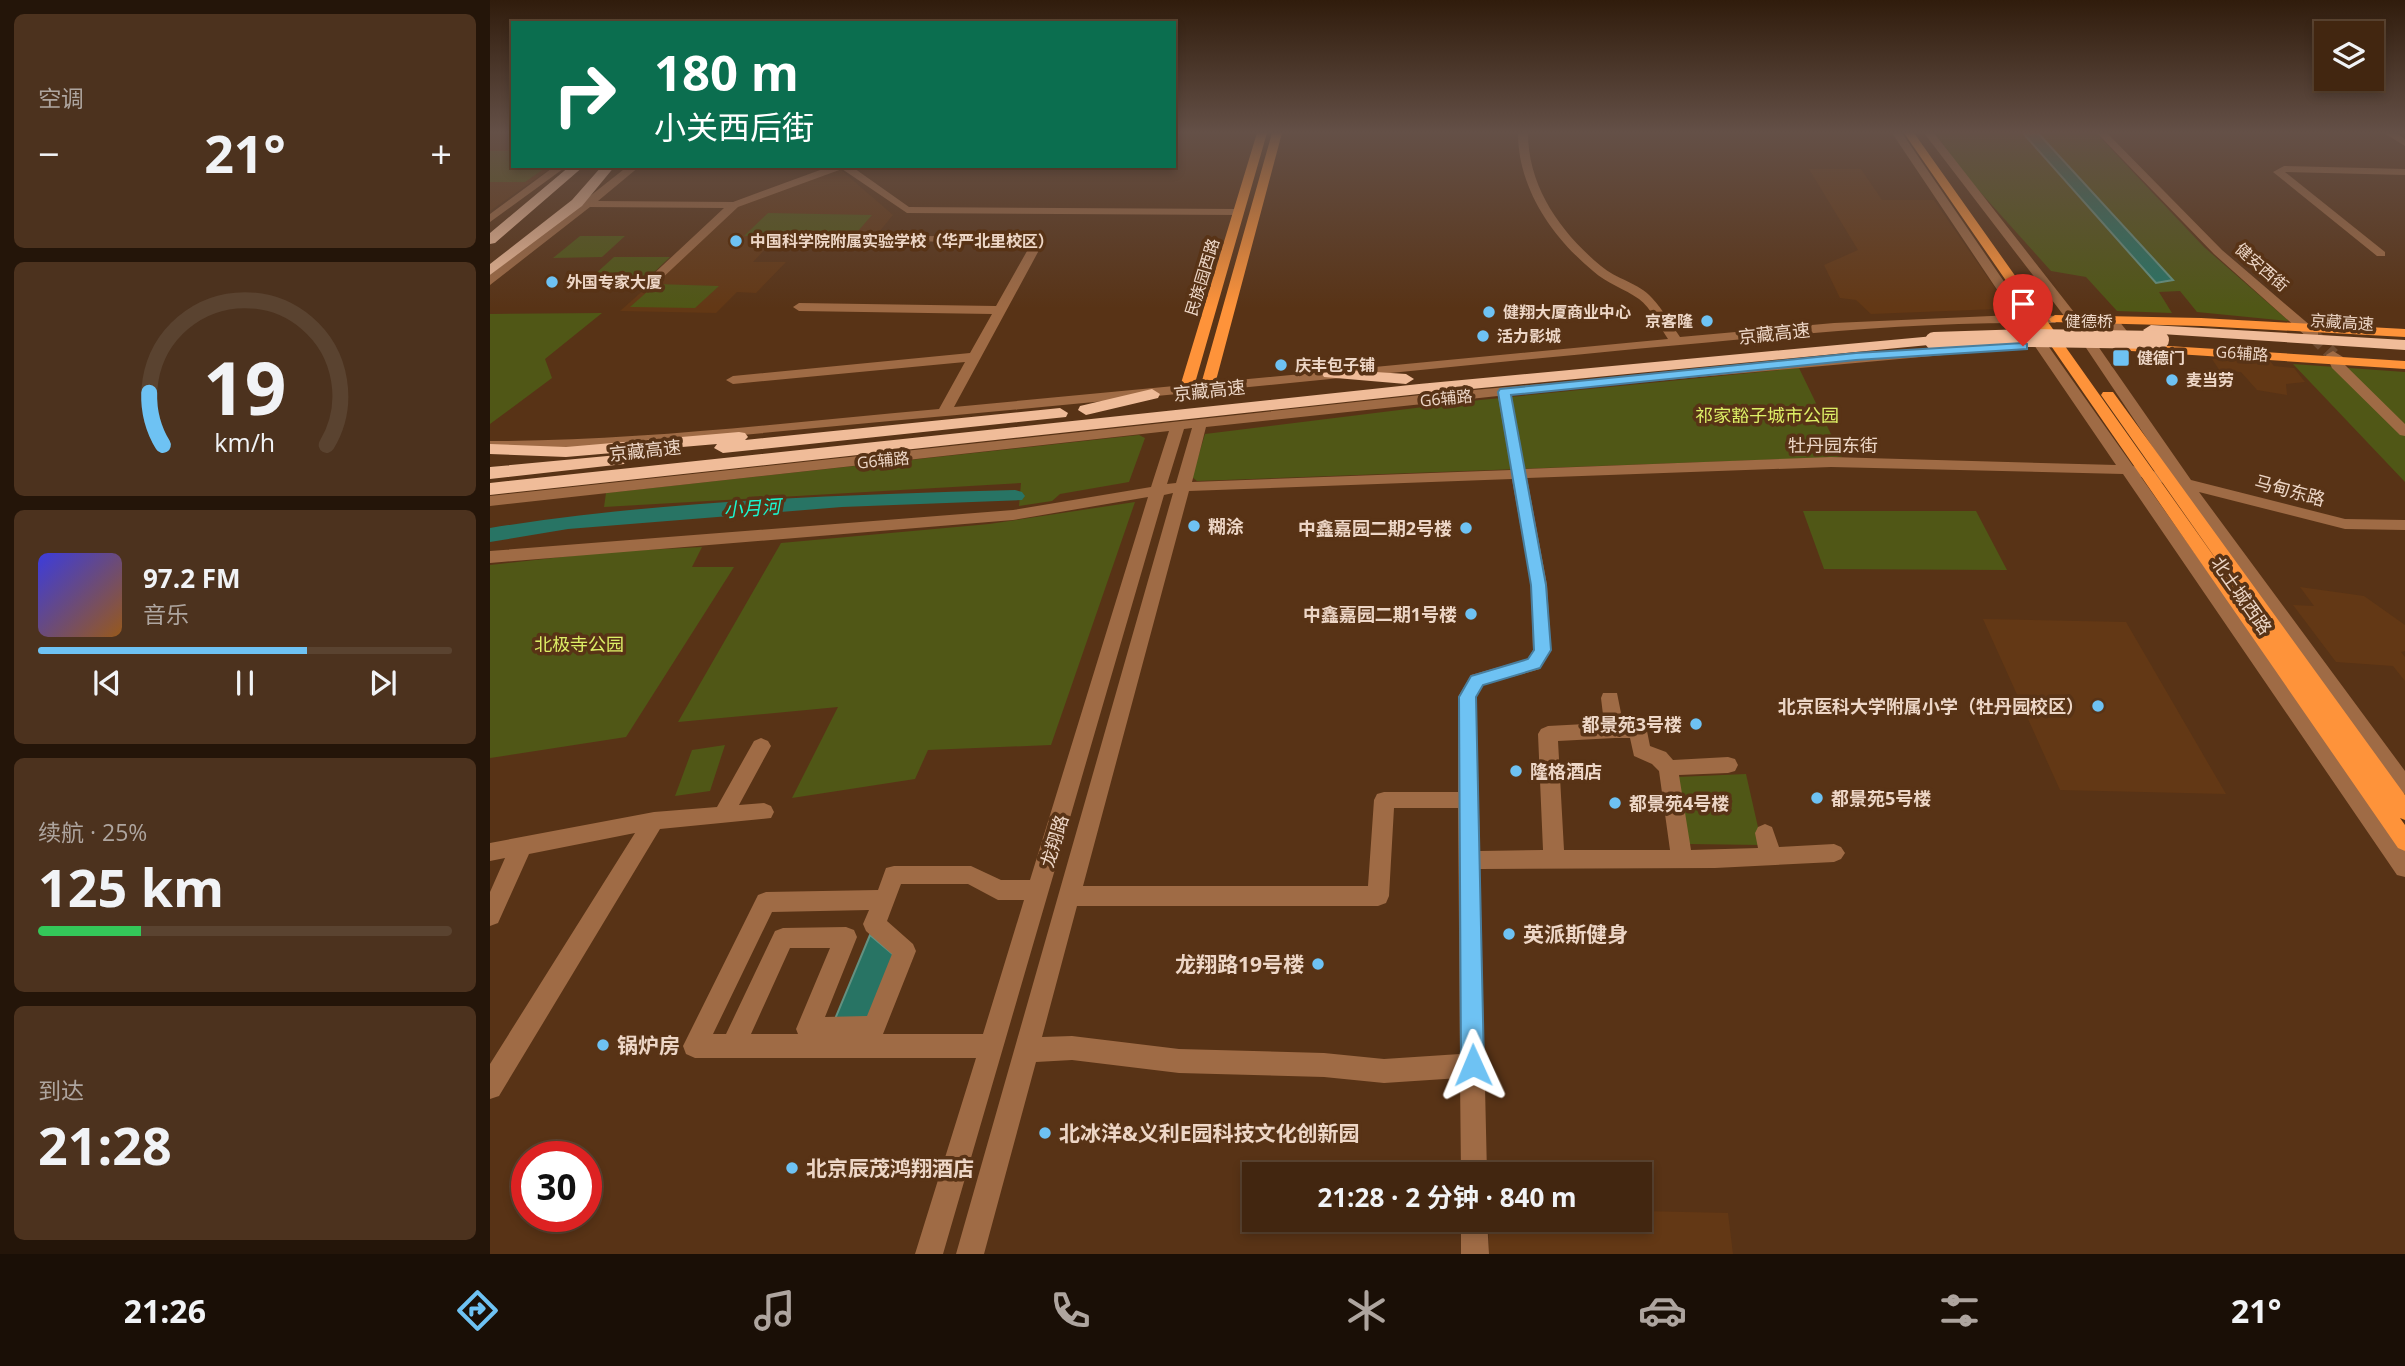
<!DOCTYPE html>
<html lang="zh">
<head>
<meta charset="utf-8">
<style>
  body { margin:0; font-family:"Open Sans","Noto Sans SC",sans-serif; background:#4c321e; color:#f1f3f6; height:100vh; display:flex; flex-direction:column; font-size:26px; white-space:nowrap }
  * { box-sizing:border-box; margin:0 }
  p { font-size:23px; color:#aea59f }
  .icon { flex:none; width:38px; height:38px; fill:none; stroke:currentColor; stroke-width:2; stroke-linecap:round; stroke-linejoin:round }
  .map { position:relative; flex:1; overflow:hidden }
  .side { display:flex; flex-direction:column; gap:14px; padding:14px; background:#241509; width:490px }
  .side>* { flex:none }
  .top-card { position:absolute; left:21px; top:21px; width:665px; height:147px; border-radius:0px; box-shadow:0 4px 10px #0003,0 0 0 2px #5a4330; background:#0b6e4f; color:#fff; overflow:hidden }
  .buttons { position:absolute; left:1824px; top:21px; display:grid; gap:14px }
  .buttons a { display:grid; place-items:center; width:70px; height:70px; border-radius:0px; background:#422610; box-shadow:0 4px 10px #0003,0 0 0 2px #5a4330; font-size:35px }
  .speed { position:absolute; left:21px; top:1141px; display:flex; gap:14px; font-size:35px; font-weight:700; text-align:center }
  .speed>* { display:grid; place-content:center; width:91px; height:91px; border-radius:50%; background:#422610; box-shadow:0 4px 10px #0003,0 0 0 2px #5a4330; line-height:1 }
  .speed .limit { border:10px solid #d22; background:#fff; color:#111 }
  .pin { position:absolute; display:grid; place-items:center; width:60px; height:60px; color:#fff; margin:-72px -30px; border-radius:50% 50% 50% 0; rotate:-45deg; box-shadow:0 0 7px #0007 }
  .pin .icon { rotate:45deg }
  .me { position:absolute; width:77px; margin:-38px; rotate:359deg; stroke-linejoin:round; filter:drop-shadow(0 0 5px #0008) }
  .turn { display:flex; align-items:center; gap:24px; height:147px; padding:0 28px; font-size:32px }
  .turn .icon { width:91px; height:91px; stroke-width:2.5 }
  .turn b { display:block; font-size:49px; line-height:60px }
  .big { font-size:52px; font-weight:700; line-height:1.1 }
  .side .tile { flex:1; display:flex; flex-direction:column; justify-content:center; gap:10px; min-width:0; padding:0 24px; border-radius:10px; background:#4c321e }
  .side .dial { align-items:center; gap:0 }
  .dial svg { height:182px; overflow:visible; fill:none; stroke:#5a4330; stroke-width:7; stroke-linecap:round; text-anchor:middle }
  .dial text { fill:#f1f3f6; stroke:none }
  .song { display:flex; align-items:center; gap:21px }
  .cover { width:84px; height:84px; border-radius:10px; background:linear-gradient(135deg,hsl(240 70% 55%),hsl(30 70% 35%)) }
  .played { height:7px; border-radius:4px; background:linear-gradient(90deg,#6ec2f3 65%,#5a4330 65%) }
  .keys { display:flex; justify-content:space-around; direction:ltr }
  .heat { display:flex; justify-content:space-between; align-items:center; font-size:38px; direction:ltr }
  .charge { height:10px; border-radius:5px; background:linear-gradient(90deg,#34c759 25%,#5a4330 0) }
  .trip { position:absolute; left:752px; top:1162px; width:410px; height:70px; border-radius:0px; background:#422610; box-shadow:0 4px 10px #0003,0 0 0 2px #5a4330; font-weight:700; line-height:70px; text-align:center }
  .tabs { display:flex; height:112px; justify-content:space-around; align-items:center; background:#1a0f06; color:#aea59f }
  .tabs .icon { width:49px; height:49px }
  .tabs .active { color:#6ec2f3 }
  .tabs b { font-size:32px; color:#f1f3f6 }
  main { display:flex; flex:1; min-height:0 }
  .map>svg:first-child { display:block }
</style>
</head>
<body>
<main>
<section class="side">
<div class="tile"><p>空调</p>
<div class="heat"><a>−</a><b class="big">21°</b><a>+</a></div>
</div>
<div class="tile dial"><svg viewBox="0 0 100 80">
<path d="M14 69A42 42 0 1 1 86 69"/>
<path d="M14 69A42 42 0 0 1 8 46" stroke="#6ec2f3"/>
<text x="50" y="56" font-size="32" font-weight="700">19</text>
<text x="50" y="72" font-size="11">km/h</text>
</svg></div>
<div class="tile">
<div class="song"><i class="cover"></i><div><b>97.2 FM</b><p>音乐</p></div></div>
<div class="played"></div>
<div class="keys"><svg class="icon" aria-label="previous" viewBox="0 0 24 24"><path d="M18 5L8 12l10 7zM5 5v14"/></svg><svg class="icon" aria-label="pause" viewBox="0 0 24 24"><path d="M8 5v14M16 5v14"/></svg><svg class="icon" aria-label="next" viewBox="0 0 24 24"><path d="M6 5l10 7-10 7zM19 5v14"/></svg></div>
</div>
<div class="tile"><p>续航 · 25%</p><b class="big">125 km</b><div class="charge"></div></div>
<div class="tile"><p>到达</p><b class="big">21:28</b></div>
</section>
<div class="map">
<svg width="1915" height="1254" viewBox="0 0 1915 1254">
  <rect width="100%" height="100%" fill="#583316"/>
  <path fill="#633815" d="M23,149V166H64L0,211V150Z
    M350,169L403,215L380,243L283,241L263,262H296L266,293L247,292L226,313L130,311L248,206Z
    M1319,169H1371L1392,200H1444L1514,301L1507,309L1381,314L1366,300L1350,298L1334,265L1368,250Z
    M1722,359H1778L1784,366L1804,368L1815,382L1796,384L1797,395L1767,390L1751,372L1730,371Z
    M1810,587L1874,596L1915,625V651L1911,652L1915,657V681L1903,666L1846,662L1803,605L1824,606Z
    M1493,619L1636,622L1736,794L1570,790Z
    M1150,1211L1238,1213L1243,1254H999V1220H1150Z"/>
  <path fill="#505716" d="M1445,133H1606L1714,247L1799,321L1707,312L1690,291L1669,292L1682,313L1627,311L1596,277L1561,271L1474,174Z
    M0,151H23V166H58L35,182H0Z
    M278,213L382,215L362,238L254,236Z
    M90,236H135L112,257L63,258Z
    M124,257H180L156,280L110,281L103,276Z
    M166,284L229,286L205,308L140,307Z
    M112,313L55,359L62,378L0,424V314Z
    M1803,364L1915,372V482Z
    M1309,368L1352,457L707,481L702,477L715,434L990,400Z
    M649,435L655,438L639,482L570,494L562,501L529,506L531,483L114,507L116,493Z
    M645,502L561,745L438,750L425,779L302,798L348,707L188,722L291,543L499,524Z
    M1313,511H1486L1517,570L1334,569Z
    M212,547L202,567H244L136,737L0,758V565L117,552Z
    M235,745L220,791L185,796L202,750Z
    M1256,774L1272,845L1199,844L1187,777Z"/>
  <path fill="#287464" stroke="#639181" stroke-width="2" d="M1533,133H1548L1683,280L1666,283Z
    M380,935L405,956L379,1019H345Z"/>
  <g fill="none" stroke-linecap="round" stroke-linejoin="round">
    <path fill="#287464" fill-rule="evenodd" d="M525,490L532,492L535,496L532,500L352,507L78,529L0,542V528C173,500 350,495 525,490Z"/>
    <path stroke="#6e4b30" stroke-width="14" stroke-dasharray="14 7" stroke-linecap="butt" d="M1823,335L1843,355"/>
    <path fill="#9f6b45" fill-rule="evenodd" d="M1028,133H1038C1038,187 1071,233 1111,266C1126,279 1149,283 1162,298C1173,310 1181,324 1190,337L1344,323L1524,315L1402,133H1412L1537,315L1569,316L1571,319L1565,323H1542L1643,466L1682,476L1578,321L1434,133H1444L1587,316L1701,480L1855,519L1915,520V530L1855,529L1709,492L1915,771V794L1908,792L1690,487L1651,477L1915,851V877L1907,875L1633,474L1341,467L1037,478L1057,585L1061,650L1050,669L993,685L986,697L990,851L1053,850L1048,734L1051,729L1058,726L1114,723L1111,698L1113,693H1127L1133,723L1156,726L1160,746L1176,752L1183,760L1238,757L1245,759L1248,765L1245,771L1238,773L1189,775L1201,850L1268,848L1265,833L1268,827L1275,824L1282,827L1289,847L1344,844L1351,847L1355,853L1351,859L1344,862L1225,868L990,869L997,1174H971L970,1078L894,1083L834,1077L689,1073L582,1060L546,1062L494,1254H466L683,493L674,495L453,1254H425L486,1058H205L196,1054L193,1046L268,895L276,892L388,890L396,868L404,866H481L511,880H540L658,497L523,520L0,563V551L523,510L661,487L679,431L0,506V496L940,394L1504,343L1509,344V350L1021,394L1035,469L1341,457L1626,465L1529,323C1401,323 1272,338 1145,349C896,373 648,399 400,421C267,433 134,449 0,449V441C150,441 300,422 449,409L475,362L243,384L236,380L243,376L480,353L502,314L309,311L303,307L309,303L506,306L541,244L384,240L382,238L388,235L548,238L554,241L464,407L1178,339C1170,327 1161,308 1149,299C1135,289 1116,283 1103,271C1062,237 1028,188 1028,133ZM1008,396L1021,470L702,482L716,427ZM702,428L686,483L677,484L694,429ZM1022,479L1041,585L1043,650L1038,659L981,675L968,697V792H894L887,794L884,800L878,886H593L699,491ZM1125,738H1140L1144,756L1162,764L1169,771L1180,850H1074L1068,741ZM904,808H968L970,1054L894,1059L834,1053L689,1049L582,1036L552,1037L587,906H888L896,903L899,896ZM411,884H478L508,900H534L493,1034H393L426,951L423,944L397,921ZM379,910L373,924L376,931L402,954L377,1016L335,1017L367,937L364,930L356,927L293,928L285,931L236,1034H223L282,912ZM300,948H340L306,1029L308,1034H261Z
      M1607,133H1617L1732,250L1828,332V338H1818L1724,254Z
      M1894,133H1906L1915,139V146Z
      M65,166H77L0,222V214Z
      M138,166H150L108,201L243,202L341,166H361L419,207L749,209L754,212L749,215L417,213L352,169L248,207L167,283L157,280L234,208L100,207L0,285V275Z
      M1794,166L1915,169V175L1795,172L1895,252V256H1887L1783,172Z
      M1621,315L1625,316L1648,345V351H1638L1617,322L1615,319Z
      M1843,351L1853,357L1854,364L1915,424V436L1910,435L1842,368L1836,355Z
      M271,738L278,741L281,746L249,805L274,803L281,806L284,812L281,818L170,829L9,1096L0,1099V1064L145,833L39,854L8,923L0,926V892L15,858L0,861V843L164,812L227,807L264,741Z
      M971,1220H997L999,1254H971Z"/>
    <path fill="#fe933a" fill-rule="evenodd" d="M767,133H777L703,390L701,393H691L689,390Z
      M782,133H792L724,388L722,391H712L710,388Z
      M1414,133H1424L1752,596L1611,395L1613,392H1623L1915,795V820L1910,818L1915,825V851L1908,848Z
      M1565,315L1711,318L1915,329V337L1711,326L1561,322L1559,319Z
      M1646,344L1915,361V369L1641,351L1639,348Z"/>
    <path fill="#f0bc99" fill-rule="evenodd" d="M80,166H94L5,243L0,244V233Z
      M112,166H125L92,206L0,275V264L82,200Z
      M1661,325L1915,340V350L1656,333L1653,330Z
      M1444,336L1449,338L1452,341L1449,344L929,394L0,495V483L929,384Z
      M840,369L916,374L924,379L916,384L834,377L832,374Z
      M662,389L670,394L668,398L596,415L588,410L590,406Z
      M570,408L578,413L576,417L233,453L224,448L227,444L76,457L0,454V444L76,447L249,432L255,433L258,437L255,440Z
      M128,455L137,460L134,464L0,479V467Z"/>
    <path stroke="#f0bc99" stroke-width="18" d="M1444,341L1537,338L1670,340"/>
  </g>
  <linearGradient id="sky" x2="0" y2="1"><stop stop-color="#301c0c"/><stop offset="0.43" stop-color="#645047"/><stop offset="1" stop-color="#645047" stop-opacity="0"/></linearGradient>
  <rect width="1915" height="308" fill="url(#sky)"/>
  <path fill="#6ec2f3" stroke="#487e9e" stroke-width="2" d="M1533,343L1537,344V349L1366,360L1021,395L1056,585L1061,650L1050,668L993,685L986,697L994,1065L991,1073L983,1077L975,1073L971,1065L969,697L981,676L1038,659L1044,650L1041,585L1008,392L1010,389L1366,353Z"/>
  <g fill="#6ec2f3" stroke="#583316" stroke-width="2.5">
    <circle cx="246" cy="241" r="7"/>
    <circle cx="62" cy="282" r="7"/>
    <circle cx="999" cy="312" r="7"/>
    <circle cx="1217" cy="321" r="7"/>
    <circle cx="993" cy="336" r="7"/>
    <rect x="1622" y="349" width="18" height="18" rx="3.5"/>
    <circle cx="791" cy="365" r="7"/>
    <circle cx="1682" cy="380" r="7"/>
    <circle cx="704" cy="526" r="7"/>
    <circle cx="976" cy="528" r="7"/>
    <circle cx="981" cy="614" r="7"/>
    <circle cx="1608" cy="706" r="7"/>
    <circle cx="1206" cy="724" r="7"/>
    <circle cx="1026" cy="771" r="7"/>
    <circle cx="1327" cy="798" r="7"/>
    <circle cx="1125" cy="803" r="7"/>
    <circle cx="1019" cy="934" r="7"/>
    <circle cx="828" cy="964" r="7"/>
    <circle cx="113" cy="1045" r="7"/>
    <circle cx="555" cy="1133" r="7"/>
    <circle cx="302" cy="1168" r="7"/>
  </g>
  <g text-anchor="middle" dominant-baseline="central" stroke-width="7" stroke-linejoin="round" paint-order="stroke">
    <g font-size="16" font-weight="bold" fill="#edd6c6" stroke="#583316" text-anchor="start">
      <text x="260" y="241">中国科学院附属实验学校（华严北里校区）</text>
      <text x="76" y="282">外国专家大厦</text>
      <text x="1013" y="312">健翔大厦商业中心</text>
      <text x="1203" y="321" text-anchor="end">京客隆</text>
      <text x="1007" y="336">活力影城</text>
      <text x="1647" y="358">健德门</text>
      <text x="805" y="365">庆丰包子铺</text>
      <text x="1696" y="380">麦当劳</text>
    </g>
    <g font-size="16" fill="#edd6c6" stroke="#583316">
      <text transform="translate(1772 267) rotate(41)">健安西街</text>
      <text transform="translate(712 277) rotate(-73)">民族园西路</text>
      <text x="1599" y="321">健德桥</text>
      <text transform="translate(1852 322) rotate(4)">京藏高速</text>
      <text transform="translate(1752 353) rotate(4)">G6辅路</text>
      <text transform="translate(956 398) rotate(-6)">G6辅路</text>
      <text transform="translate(393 460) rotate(-6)">G6辅路</text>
    </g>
    <g font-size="18" fill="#edd6c6" stroke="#583316">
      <text transform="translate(1284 333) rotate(-6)">京藏高速</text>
      <text transform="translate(719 390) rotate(-6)">京藏高速</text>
      <text x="1343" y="445">牡丹园东街</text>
      <text transform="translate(155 450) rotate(-6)">京藏高速</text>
      <text transform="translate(1800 490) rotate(15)">马甸东路</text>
      <text transform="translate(1752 595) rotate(55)">北土城西路</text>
      <text transform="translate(564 841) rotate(-73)">龙翔路</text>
    </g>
    <g font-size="18" fill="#ddef66" stroke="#583316">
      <text x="1277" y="415">祁家豁子城市公园</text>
      <text x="89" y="644">北极寺公园</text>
    </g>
    <g font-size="18" font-weight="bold" fill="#edd6c6" stroke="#583316" text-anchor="start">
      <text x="718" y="526">糊涂</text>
      <text x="962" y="528" text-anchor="end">中鑫嘉园二期2号楼</text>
      <text x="967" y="614" text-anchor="end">中鑫嘉园二期1号楼</text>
      <text x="1594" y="706" text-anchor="end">北京医科大学附属小学（牡丹园校区）</text>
      <text x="1192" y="724" text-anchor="end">都景苑3号楼</text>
      <text x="1040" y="771">隆格酒店</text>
      <text x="1341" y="798">都景苑5号楼</text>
      <text x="1139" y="803">都景苑4号楼</text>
    </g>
    <g font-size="19" font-style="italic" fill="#1af8d2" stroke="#583316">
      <text transform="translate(262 508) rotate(-4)">小月河</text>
    </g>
    <g font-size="21" font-weight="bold" fill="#edd6c6" stroke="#583316" text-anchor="start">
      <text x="1033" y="934">英派斯健身</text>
      <text x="814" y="964" text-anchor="end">龙翔路19号楼</text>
      <text x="127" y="1045">锅炉房</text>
      <text x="569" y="1133">北冰洋&amp;义利E园科技文化创新园</text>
      <text x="316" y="1168">北京辰茂鸿翔酒店</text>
    </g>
  </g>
</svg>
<div class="buttons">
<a><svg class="icon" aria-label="layers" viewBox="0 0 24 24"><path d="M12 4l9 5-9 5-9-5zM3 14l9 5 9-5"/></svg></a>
</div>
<div class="speed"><div class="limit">30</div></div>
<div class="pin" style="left:1533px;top:346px;background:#d93025"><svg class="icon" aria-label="arrive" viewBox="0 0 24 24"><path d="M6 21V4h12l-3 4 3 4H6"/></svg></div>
<svg class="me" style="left:983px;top:1065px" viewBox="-20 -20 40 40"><path d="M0-17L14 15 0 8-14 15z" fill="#6ec2f3" stroke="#fff" stroke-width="4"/></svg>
<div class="trip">21:28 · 2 分钟 · 840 m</div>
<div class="top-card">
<div class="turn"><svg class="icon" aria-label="right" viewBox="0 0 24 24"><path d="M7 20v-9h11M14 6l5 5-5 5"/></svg><div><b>180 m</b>小关西后街</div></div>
</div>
</div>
</main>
<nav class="tabs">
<b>21:26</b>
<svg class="icon active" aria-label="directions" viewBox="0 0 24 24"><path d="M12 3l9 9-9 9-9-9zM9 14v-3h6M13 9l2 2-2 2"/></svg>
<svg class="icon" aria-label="music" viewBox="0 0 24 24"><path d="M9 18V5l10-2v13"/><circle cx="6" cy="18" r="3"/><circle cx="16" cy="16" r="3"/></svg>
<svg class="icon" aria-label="phone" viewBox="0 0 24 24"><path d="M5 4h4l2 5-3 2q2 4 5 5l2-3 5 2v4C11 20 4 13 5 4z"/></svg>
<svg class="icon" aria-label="climate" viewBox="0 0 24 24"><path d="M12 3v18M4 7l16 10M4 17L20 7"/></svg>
<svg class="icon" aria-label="car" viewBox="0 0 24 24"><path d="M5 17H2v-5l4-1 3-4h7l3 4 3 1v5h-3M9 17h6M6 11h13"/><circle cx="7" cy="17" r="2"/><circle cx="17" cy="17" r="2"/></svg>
<svg class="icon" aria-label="filters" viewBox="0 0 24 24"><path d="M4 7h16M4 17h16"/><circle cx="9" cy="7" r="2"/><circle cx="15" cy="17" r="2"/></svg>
<b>21°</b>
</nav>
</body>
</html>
